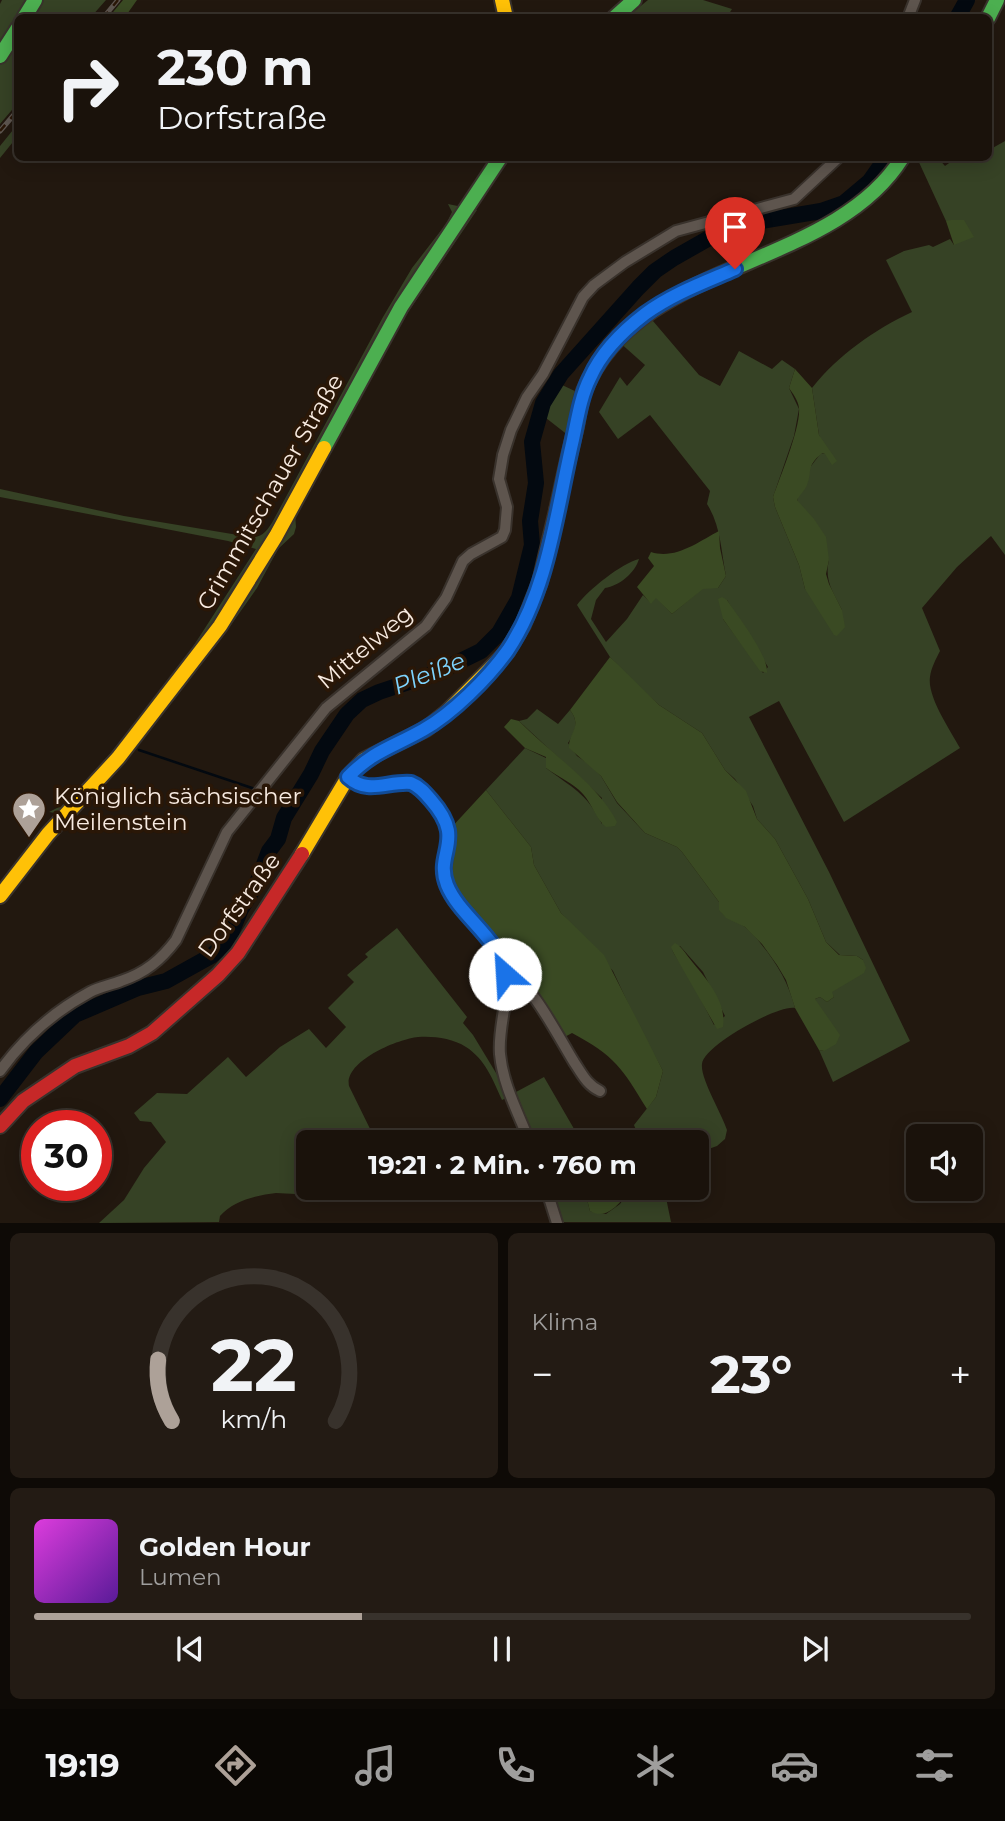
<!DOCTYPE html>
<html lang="de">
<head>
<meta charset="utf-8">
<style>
  body { margin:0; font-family:Montserrat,sans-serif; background:#231b14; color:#f1f3f6; height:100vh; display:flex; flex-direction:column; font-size:26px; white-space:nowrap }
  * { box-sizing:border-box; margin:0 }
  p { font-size:23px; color:#9f9e9d }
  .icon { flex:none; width:38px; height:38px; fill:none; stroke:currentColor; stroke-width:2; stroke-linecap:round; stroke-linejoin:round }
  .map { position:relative; height:1223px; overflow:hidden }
  .side { display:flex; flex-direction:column; gap:10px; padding:10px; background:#0e0a06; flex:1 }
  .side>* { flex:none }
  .top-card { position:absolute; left:14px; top:14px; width:978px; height:147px; border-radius:10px; box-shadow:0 4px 18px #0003,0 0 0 2px #38322c; background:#1a120b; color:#f1f3f6; overflow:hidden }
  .fabs { position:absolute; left:906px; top:1124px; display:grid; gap:14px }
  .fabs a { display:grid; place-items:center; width:77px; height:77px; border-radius:10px; background:#1a120b; box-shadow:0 4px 18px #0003,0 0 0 2px #38322c; font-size:35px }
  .speed { position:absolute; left:21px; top:1110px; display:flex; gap:14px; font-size:35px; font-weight:700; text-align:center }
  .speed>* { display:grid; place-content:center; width:91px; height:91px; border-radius:50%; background:#1a120b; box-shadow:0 4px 18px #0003,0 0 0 2px #38322c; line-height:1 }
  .speed .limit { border:10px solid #d22; background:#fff; color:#111 }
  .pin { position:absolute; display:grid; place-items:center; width:60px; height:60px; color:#fff; margin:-72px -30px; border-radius:50% 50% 50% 0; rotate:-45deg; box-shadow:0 0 7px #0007 }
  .pin .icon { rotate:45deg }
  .me { position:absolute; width:77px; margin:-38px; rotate:334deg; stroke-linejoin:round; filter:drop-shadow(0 0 5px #0008) }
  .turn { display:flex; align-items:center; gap:24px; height:147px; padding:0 28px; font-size:32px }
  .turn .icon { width:91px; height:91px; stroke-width:2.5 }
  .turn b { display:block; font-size:49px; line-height:60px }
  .big { font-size:52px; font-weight:700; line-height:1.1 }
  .side .card { flex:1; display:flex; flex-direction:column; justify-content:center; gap:10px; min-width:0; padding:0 24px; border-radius:10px; background:#231b14 }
  .side .dial { align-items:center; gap:0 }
  .dial svg { height:182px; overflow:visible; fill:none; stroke:#38322c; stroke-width:7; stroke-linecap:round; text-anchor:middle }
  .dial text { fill:#f1f3f6; stroke:none }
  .song { display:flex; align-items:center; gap:21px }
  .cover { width:84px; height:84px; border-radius:10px; background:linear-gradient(135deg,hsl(300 70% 55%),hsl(270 70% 35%)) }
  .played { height:7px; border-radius:4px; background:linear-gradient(90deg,#ada198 35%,#38322c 35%) }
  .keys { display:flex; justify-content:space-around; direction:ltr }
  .heat { display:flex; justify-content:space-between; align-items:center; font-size:38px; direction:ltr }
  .side .tiles { flex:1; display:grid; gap:10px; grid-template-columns:1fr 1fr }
  .card:last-child { grid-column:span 2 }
  .trip { position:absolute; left:296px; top:1130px; width:413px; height:70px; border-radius:10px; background:#1a120b; box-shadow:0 4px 18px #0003,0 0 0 2px #38322c; font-weight:700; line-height:70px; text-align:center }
  .tab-bar { display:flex; height:112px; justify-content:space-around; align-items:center; background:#0a0704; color:#9f9e9d }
  .tab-bar .icon { width:49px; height:49px }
  .tab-bar .current { color:#ada198 }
  .tab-bar b { font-size:32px; color:#f1f3f6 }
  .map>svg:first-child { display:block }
</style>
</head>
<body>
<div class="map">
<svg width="1005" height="1223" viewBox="0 0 1005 1223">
  <rect width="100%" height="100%" fill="#22180f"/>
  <path fill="#364225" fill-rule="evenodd" d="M2,0H106L91,17L18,18L17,104L0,124V4Z
    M648,0H703L732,9L727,17H627Z
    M17,125V137L0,158V146Z
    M1005,141V555L991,536L957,567L922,608L940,651C936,659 931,668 930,677C927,697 951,731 960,748L844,822L779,701L749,717L829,872L910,1041L833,1082L819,1050L824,1051L815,999L820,997L827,1002L834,997L831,992L863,960L857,956L840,955L826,942L808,899L775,839L757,819L753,806L735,779L725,770L702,733L659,705L627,676L610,657L577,605C588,590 622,563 639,559C635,573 619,586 605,588L596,600L591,619L606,642L627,619L643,595L651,603L656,597L672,614L703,588H718L726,576C721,551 721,526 707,504L710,491L650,415L618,439L599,412L620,377L627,386L645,365L618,341L647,314L699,375L720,386L739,351L772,369L782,360L795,369L789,388L799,409L794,436L773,497L775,507L799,565L805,589L842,610C833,592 824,580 829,560L797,500L808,470L821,453L825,454L819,435L812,388C838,355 874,330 912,312L886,260L904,251L929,245L933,247L950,239L954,245L957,221H946L917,158H938L945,166L956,158H989V150ZM727,600L768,667L763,673L723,619Z
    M448,204L477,210L400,324L295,513L296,527L294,534L278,549L257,588L221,639L129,757L74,816L49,812L63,805L92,775L132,728L187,656L256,549L228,541L0,497V489L124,516L250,537C262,538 267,531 273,521L383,317L412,268L446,224L452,212Z
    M560,384L579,393L569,436L546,418L547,406Z
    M537,709L558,724L570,710C579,721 576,731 568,743L577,756L592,766L601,776L617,803L645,833L677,847L682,852L719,902C720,920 734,919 745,927C751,932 757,938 761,944C777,963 789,984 795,1008C779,1004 703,1046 702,1064C700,1078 722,1114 727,1130L725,1139L717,1146L697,1153L696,1143H641L634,1125L656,1097L663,1071L640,1029L613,971L561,913L534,865L531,847L486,790L525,748L546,758V768C572,788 586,792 602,824V798L519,721L527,719ZM680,946L703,972L725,1016L714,1025L692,982L673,952L672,947Z
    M397,928L467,1017L463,1023L473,1035L510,1096L502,1100C493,1080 485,1059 466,1047C452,1038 434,1036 418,1037C398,1039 344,1061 349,1086L377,1143H308V1188H395L390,1194L374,1198L276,1193C257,1195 233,1201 220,1216L219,1222L99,1223L124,1200L144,1168L166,1142L151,1122L140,1121L134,1113L157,1093L187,1094L228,1057L246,1077L280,1047L309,1029L326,1048L346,1027L328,1008L354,982L347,975L368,957L365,954Z
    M544,1077L577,1134L578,1143H536L516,1092Z
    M551,1188H584L590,1211L606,1214L620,1204L631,1188H664L671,1222H562Z"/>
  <path fill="#3a4a23" d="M123,0H137L125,17H109Z
    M951,220H964L974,237L954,245L946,221Z
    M795,369L812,388L819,435L837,461L832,465L825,454L822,453C805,468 813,470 807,485C805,490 799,496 797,500L814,519L826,537L829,560L826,574L829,584L842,610L845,627L837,636L834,635L805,589L799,565L775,507L773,497C780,477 801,427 799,408C798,400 793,394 789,388Z
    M719,531L720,548L726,576L718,588L703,589L672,614L656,598L651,604L637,587L654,566L648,558L651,552C675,560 698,542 719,531Z
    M722,597L727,600C737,615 769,656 767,673L760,671L723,619L718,599Z
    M610,657L659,705L702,733L725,770L746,791L757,819L775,839L808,899L826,942L839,955L857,956L863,960L866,968L864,973L832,992L834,997L827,1002L820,997L815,999L840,1035L836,1044L824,1051L819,1050L795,1008L786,980L777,965L762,944L745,927L726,918L719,910V902L682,852L677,847L645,833L617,802L601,776L569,748C568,733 583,727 570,710Z
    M511,719L519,721C548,751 599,785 617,822L615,826L606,827C596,819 592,804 583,794C573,783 558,777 546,768V757L525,748L504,727Z
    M486,790L531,847L534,865L561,913L604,955L663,1071L656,1097L647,1109C622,1068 615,1056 572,1033L561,1039L449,887L450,829Z
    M675,943C682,947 685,953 690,959C705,978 727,1000 723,1027L717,1029L673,952L671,947Z
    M590,1128L613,1143H578L577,1134Z
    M584,1188H631C621,1202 608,1221 590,1211Z"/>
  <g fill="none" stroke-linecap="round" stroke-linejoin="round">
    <path stroke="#030910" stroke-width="2.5" d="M139,750L255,789
      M264,792L294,802"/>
    <path stroke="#030910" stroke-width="16" d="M957,18L967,0
      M0,1099L36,1052L75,1015L138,988L166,981L211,956L227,943L241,909L257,883L269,851L278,839L284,818L311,774L322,751L347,714L362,700L379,692L436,673L481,651L499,633L519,598L532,545L530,521L536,483L532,442L543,403L561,374L638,288L655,271L674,258L711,237L755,222L821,211L844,203L869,182L886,158"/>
    <g stroke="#39322c" stroke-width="14">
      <path id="street" d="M908,18L915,0
        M348,777C375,801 401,768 426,794C445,813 452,829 447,856C446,865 444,874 447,883C452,902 486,938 500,956C516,985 497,1022 500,1054C503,1086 519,1114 530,1143
        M505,969C530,980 559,1038 574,1062C582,1074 587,1085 600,1091
        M0,1071C23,1039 55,1011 90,992C99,987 111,985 121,981C145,973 161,960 176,940L227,832L326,708L426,626L446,598L463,561L471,554L502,537L505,530L507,507L499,479L503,455L511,430L527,397L543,374L583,297L594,285L625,262L676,231L794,199L838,158
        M546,1188L557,1223"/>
    </g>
    <g stroke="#39322c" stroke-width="18">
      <path id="fast" d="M24,18L35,0
        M614,18L634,0
        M988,18L997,0
        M0,56L18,28
        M324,448L401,307L500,158
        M557,510C563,482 569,454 576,427C578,415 580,402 584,391C637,259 831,271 902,158"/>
    </g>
    <g stroke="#39322c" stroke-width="18">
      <path id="slow" d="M502,0L506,18
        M302,854L348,777L364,760L426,729L446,713L507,652L523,625L540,582L557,510
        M0,896L48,834L118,758L220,626L276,536L324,448"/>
    </g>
    <g stroke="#39322c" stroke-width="18">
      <path id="jam" d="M0,1126L23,1101L75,1066L129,1046L152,1033L218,975L238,953L302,854"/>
    </g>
    <use href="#street" stroke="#5e554e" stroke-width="10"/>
    <use href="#fast" stroke="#4caf50" stroke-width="14"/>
    <use href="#slow" stroke="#ffc107" stroke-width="14"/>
    <use href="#jam" stroke="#c62828" stroke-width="14"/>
    <g stroke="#5e5650" stroke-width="5">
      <path id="rail" d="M103,18L118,0
        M0,131L18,110"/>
    </g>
    <use href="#rail" stroke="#2a1707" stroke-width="2.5" stroke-dasharray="8" stroke-linecap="butt"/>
  </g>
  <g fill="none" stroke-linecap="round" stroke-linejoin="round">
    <g stroke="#114b97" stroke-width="18">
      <path id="route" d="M505,974C501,939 460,917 447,885C434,852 467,841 431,800C425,793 419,786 411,783C387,781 368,795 348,777C373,751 393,747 423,730C452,714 489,677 508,650C548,590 556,513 572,444C577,422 580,398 590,378C601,353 624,330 645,314C672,294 705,282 735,269"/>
    </g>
    <use href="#route" stroke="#1a73e8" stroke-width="12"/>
  </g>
  <defs>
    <g id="sight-pin" transform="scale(1.75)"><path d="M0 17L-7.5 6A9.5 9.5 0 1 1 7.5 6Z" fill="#ada198" stroke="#2a1707"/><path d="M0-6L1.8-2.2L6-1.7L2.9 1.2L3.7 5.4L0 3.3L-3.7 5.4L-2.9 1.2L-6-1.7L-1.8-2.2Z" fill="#fff"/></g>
  </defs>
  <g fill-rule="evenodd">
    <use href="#sight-pin" x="29" y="809"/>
  </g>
  <g text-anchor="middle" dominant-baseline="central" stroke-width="7" stroke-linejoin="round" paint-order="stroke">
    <g font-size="23" fill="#f8ebe1" stroke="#2a1707">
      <text transform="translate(270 492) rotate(-60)">Crimmitschauer Straße</text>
      <text transform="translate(365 647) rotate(-40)">Mittelweg</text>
      <text transform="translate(239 905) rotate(-54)">Dorfstraße</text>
    </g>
    <g font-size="23" fill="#f8ebe1" stroke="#2a1707" text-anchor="start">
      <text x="54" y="796">Königlich sächsischer<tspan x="54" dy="26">Meilenstein</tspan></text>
    </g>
    <g font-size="24" font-style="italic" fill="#7ed4fe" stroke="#2a1707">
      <text transform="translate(429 673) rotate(-22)">Pleiße</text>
    </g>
  </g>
</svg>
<div class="fabs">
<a><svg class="icon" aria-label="sound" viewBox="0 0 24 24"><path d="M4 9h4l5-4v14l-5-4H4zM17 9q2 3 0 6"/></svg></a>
</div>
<div class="speed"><div class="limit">30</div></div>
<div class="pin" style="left:735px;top:269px;background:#d93025"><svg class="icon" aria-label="arrive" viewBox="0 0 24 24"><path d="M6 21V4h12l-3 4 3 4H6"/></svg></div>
<svg class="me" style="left:505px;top:974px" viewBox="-20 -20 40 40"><circle r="19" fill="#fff"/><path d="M0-13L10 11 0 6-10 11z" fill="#1a73e8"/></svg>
<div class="trip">19:21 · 2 Min. · 760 m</div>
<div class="top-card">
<div class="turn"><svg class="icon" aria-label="right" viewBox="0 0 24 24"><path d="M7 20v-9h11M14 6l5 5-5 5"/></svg><div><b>230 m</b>Dorfstraße</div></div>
</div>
</div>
<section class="side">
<div class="tiles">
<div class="card dial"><svg viewBox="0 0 100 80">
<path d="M14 69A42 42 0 1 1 86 69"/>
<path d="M14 69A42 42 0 0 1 8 42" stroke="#ada198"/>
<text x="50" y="56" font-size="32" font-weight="700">22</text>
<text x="50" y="72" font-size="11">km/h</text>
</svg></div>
<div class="card"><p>Klima</p>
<div class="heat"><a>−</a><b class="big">23°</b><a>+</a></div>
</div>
<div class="card">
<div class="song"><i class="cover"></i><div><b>Golden Hour</b><p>Lumen</p></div></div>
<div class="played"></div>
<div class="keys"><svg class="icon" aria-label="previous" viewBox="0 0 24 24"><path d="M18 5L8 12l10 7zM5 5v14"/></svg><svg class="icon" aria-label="pause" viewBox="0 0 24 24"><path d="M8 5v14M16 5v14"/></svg><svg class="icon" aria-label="next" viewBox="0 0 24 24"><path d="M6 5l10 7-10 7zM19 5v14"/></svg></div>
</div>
</div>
</section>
<nav class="tab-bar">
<b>19:19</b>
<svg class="icon current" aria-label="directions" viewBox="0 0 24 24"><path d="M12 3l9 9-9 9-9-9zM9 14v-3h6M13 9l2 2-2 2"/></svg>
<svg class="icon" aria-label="music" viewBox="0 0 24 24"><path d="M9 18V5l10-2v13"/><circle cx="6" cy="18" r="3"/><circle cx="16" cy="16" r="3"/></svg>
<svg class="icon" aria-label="phone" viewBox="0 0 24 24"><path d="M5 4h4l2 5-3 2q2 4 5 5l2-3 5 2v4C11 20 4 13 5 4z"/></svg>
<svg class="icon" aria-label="climate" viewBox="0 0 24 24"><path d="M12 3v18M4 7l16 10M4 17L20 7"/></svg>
<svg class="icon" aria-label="car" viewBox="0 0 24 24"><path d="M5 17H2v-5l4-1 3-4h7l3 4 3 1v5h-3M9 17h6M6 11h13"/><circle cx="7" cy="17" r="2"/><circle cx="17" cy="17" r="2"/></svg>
<svg class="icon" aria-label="filters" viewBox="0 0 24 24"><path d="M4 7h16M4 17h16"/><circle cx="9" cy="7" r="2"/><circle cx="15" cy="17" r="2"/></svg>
</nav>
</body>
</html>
